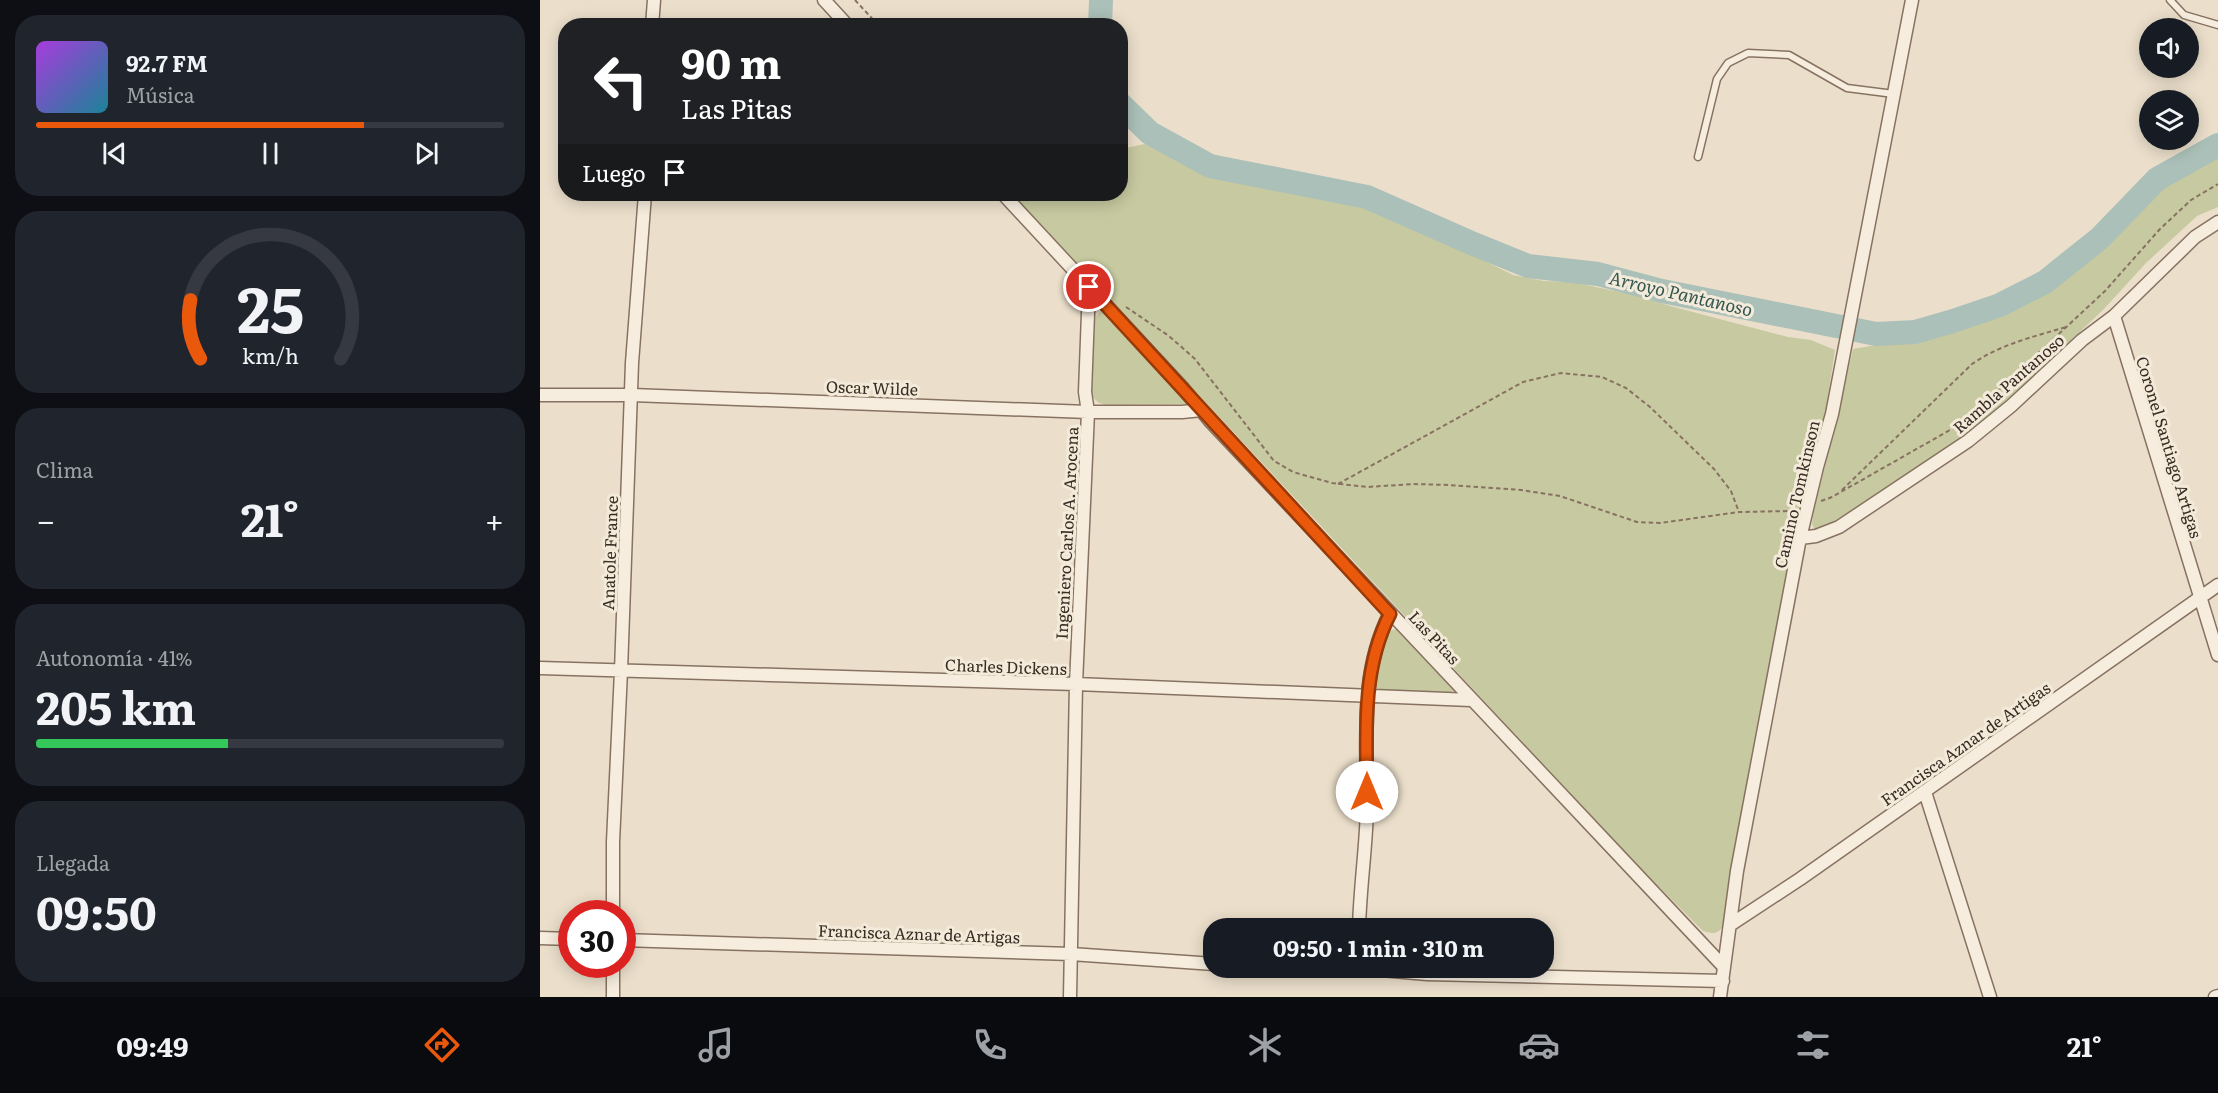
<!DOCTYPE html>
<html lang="es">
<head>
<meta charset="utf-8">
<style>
  body { margin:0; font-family:Literata,serif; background:#20242c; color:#f1f3f6; height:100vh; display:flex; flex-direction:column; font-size:22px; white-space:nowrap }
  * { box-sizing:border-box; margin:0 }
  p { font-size:20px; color:#9ea1a6 }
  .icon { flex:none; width:33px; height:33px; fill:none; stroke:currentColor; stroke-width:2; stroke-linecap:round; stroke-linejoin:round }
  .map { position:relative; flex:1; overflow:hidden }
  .sheet { display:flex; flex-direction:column; gap:15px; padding:15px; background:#0d0f14; width:540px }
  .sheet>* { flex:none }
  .top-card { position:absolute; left:18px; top:18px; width:570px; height:183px; border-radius:24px; box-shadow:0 3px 15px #0003; background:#202124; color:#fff; overflow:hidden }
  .buttons { position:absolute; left:1599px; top:18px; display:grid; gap:12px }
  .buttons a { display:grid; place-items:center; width:60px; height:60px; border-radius:50%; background:#171b24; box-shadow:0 3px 15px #0003; font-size:30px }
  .speed { position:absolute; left:18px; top:900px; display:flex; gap:12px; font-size:30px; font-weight:700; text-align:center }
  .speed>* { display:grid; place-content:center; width:78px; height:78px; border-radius:50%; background:#171b24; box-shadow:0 3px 15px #0003; line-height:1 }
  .speed .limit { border:9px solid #d22; background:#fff; color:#111 }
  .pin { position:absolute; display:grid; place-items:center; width:51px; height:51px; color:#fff; margin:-26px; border:3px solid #fff; border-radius:50%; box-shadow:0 2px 6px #0007 }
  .me { position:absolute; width:66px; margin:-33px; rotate:0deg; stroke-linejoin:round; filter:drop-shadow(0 0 4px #0008) }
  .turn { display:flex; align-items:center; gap:21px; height:126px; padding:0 24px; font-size:27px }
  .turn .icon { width:78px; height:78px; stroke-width:2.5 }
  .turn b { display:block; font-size:42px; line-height:51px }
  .then { display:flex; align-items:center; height:57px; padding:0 24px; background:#0003; gap:12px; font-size:22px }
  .big { font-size:45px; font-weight:700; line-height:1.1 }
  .sheet .card { flex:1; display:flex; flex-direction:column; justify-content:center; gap:9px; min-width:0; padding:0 21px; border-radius:24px; background:#20242c }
  .sheet .dial { align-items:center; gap:0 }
  .dial svg { height:156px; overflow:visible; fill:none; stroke:#363941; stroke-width:7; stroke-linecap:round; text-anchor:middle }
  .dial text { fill:#f1f3f6; stroke:none }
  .song { display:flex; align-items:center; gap:18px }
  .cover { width:72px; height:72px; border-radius:9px; background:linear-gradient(135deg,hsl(280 70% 55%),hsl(190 70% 35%)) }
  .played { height:6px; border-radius:3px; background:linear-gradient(90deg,#ea580c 70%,#363941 70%) }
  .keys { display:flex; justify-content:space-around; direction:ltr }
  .heat { display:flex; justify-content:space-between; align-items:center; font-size:33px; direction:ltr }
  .charge { height:9px; border-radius:4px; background:linear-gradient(90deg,#34c759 41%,#363941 0) }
  .trip { position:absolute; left:663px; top:918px; width:351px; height:60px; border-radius:24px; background:#171b24; box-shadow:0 3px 15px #0003; font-weight:700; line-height:60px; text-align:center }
  .tab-bar { display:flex; height:96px; justify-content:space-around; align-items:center; background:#090b0e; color:#9ea1a6 }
  .tab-bar .icon { width:42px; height:42px }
  .tab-bar .selected { color:#ea580c }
  .tab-bar b { font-size:27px; color:#f1f3f6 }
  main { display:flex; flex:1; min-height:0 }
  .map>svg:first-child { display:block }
</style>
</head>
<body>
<main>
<section class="sheet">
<div class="card">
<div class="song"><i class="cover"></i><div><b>92.7 FM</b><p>Música</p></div></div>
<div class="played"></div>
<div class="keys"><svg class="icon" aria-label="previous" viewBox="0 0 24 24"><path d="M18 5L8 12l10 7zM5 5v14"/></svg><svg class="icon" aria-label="pause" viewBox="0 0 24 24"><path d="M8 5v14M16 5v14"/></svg><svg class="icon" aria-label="next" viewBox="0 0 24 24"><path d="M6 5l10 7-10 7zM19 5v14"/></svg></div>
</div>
<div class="card dial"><svg viewBox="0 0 100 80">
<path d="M14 69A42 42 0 1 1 86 69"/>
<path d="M14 69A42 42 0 0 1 9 39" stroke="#ea580c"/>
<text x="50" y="56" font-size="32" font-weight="700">25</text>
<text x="50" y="72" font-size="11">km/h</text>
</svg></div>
<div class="card"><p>Clima</p>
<div class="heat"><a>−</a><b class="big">21°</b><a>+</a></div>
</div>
<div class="card"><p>Autonomía · 41%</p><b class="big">205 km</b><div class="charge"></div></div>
<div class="card"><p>Llegada</p><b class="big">09:50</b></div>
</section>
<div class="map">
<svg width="1678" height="997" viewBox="0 0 1678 997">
  <rect width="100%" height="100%" fill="#ebdfcb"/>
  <path fill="#c7c9a0" d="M609,143L674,169L736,178L829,208L881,229L973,275L1004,281L1032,282L1094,295L1134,307L1248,337L1271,340L1295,350L1283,428L1182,928C1176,935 1171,933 1163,931L1103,871L471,194H580L581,149Z
    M1678,155V207L1657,216L1606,263L1563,310L1446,420L1412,446L1280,530H1275L1272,524L1273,516L1313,349L1417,331L1454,317L1492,299L1533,268L1609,197L1646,170Z
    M560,312L568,315L644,398L646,404L568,405C558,404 555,401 550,391L551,323Z
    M857,629L863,632L915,690L908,694L839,690L835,685L843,641C846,634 849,630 857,629Z"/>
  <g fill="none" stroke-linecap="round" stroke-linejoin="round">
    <path stroke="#abc0b8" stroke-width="24" d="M560,26L561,0
      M580,104L610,133L670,166L827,197L929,242L988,266L1058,274L1122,291L1336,334L1375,332L1413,321L1460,305L1505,282L1560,238L1617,179L1678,145"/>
    <g stroke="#877261" stroke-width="9">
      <path id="service" d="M1630,0L1644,15L1678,25
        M1158,157L1177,79L1188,63L1208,53L1249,55L1307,88L1354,94"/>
    </g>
    <g stroke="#877261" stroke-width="15">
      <path id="minor" d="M284,0L308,26
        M112,26L114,0
        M463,194L642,387L670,421L1184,967
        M1574,316L1678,655
        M0,395H92L548,412H642L662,410
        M1260,538L1276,536L1299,527L1428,441L1471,406L1542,340L1574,316L1655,237L1678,222
        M0,668L536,684L931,700
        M1385,792L1450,997
        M73,914V842L81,671L92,363L105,194
        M1190,925L1260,879L1678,585
        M819,928C820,888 826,848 827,809C828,742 818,675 850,613
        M0,938L32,939
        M82,940L531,954L674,964
        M743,968H818L887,974L1183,981
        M73,997V964
        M530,997L536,684L548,412L545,392L549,287
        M1180,997L1197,871L1260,538L1277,467L1292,414L1372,0
        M1675,997L1678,996"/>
    </g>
    <path stroke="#877261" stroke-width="2" stroke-dasharray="4.5 3" stroke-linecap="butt" d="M315,0L339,26
      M586,307L629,336L655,359L734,461L753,472L792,483L827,487L873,484L909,485L981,490L1020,496L1097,522L1120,523L1199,512L1252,511
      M798,484L983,382L1021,373L1062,377L1086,388L1110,407L1174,469L1191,491L1199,512
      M1302,490L1432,364C1461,344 1493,337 1526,327
      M1281,501L1292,497L1417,426L1451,397L1565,291L1620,229L1651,200L1678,184"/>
    <use href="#service" stroke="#f6edde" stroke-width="6"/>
    <use href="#minor" stroke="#f6edde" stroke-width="12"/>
  </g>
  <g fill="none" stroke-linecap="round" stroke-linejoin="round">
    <g stroke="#983908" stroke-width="15">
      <path id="route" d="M549,287L850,614C822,668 826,732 827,792"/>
    </g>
    <use href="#route" stroke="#ea580c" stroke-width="10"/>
  </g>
  <g text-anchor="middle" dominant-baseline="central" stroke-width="6" stroke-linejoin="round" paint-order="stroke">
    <g font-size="16" fill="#392c23" stroke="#f3eada">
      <text transform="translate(1468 383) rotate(-41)">Rambla Pantanoso</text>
      <text transform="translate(332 387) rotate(2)">Oscar Wilde</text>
      <text transform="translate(1630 447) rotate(73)">Coronel Santiago Artigas</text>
      <text transform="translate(1256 494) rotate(-77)">Camino Tomkinson</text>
      <text transform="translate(526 533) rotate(-87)">Ingeniero Carlos A. Arocena</text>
      <text transform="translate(69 553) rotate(-88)">Anatole France</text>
      <text transform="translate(895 637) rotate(47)">Las Pitas</text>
      <text transform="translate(466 666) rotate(2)">Charles Dickens</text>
      <text transform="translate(1425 743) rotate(-35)">Francisca Aznar de Artigas</text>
      <text transform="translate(379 933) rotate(2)">Francisca Aznar de Artigas</text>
    </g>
    <g font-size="18" font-style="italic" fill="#345752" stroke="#f3eada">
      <text transform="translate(1141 293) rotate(13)">Arroyo Pantanoso</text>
    </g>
  </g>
</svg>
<div class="buttons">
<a><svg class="icon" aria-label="sound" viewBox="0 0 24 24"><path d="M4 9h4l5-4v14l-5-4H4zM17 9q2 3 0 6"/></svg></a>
<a><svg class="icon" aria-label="layers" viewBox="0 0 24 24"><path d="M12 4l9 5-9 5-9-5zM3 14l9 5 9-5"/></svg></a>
</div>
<div class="speed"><div class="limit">30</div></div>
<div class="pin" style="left:549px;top:287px;background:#d93025"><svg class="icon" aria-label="arrive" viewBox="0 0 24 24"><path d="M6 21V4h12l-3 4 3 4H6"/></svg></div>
<svg class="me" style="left:827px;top:792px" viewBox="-20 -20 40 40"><circle r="19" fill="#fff"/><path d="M0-13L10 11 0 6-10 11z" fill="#ea580c"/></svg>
<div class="trip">09:50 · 1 min · 310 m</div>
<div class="top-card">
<div class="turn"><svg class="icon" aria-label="left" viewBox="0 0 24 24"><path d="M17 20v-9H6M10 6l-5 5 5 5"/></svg><div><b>90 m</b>Las Pitas</div></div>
<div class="then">Luego<svg class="icon" aria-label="arrive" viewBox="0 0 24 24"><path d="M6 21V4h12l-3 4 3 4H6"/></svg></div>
</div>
</div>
</main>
<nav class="tab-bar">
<b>09:49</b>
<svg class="icon selected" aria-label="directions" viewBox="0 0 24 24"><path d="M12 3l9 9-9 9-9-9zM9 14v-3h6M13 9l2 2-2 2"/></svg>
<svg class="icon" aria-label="music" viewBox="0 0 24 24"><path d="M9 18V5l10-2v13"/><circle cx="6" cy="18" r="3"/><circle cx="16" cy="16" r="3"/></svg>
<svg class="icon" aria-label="phone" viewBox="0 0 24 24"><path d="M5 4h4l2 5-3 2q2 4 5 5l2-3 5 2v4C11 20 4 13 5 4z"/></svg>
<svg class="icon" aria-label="climate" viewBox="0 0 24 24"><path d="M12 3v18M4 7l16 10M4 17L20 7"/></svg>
<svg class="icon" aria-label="car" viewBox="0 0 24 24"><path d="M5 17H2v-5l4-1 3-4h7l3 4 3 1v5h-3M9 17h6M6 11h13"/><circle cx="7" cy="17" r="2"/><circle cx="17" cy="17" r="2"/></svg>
<svg class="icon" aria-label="filters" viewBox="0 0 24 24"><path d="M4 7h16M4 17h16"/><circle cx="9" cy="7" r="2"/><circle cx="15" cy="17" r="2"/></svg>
<b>21°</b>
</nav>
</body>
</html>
